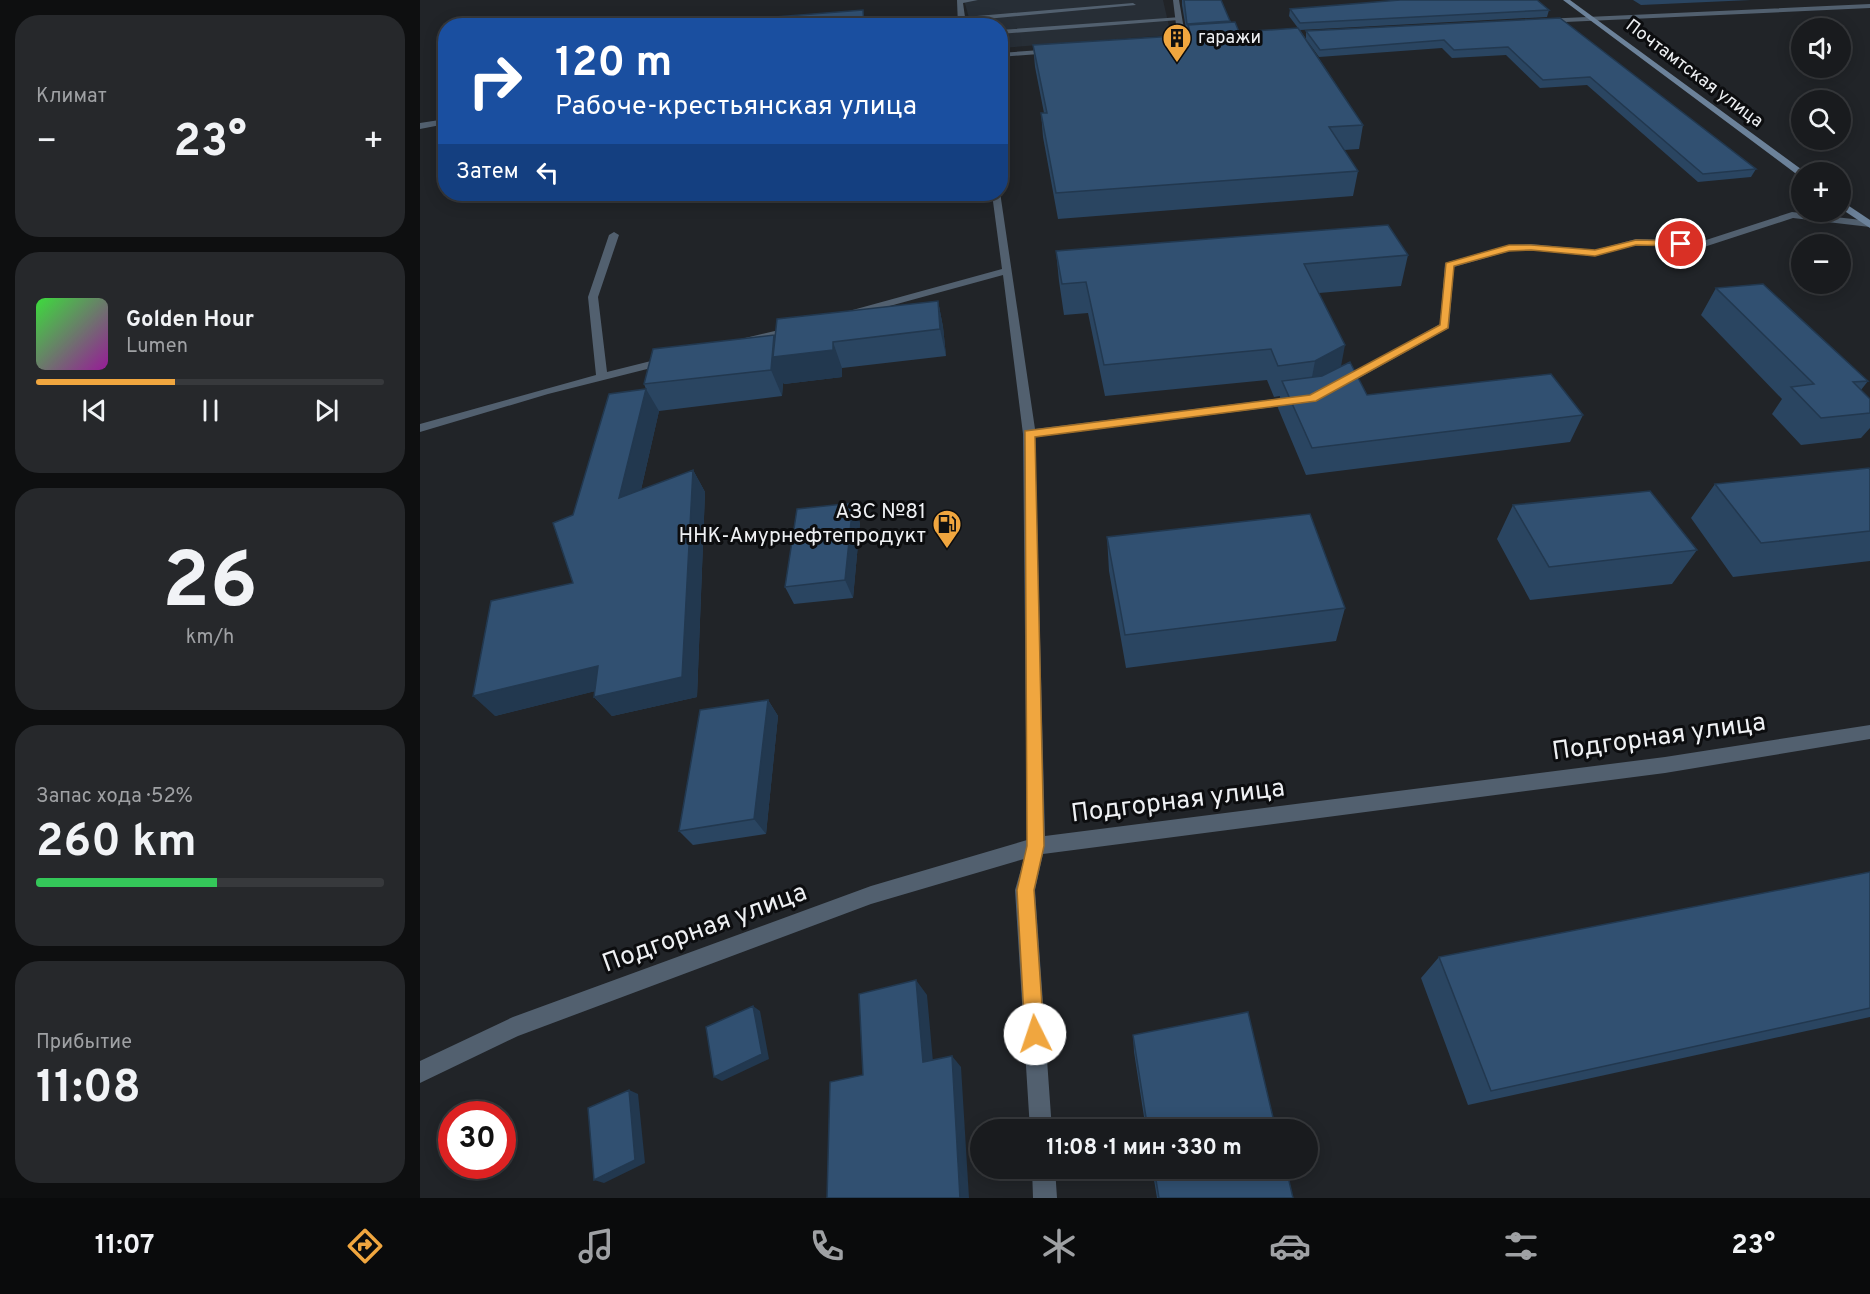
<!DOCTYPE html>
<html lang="ru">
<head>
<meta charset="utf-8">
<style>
  body { margin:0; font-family:Overpass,sans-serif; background:#26282b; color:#f1f3f6; height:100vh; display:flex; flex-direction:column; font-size:22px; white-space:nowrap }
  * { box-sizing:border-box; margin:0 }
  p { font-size:20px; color:#9fa1a4 }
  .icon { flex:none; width:33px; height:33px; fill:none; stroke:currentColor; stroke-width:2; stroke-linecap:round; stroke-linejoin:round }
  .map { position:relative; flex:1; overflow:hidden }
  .side { display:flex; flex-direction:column; gap:15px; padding:15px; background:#0e0f10; width:420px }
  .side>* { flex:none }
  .hud { position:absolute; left:18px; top:18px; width:570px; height:183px; border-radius:24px; box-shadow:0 3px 15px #0003,0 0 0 2px #37393c; background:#1a4fa0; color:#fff; overflow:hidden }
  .fabs { position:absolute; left:1371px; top:18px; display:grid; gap:12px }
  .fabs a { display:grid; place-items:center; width:60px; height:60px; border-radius:50%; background:#191b1e; box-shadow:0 3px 15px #0003,0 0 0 2px #37393c; font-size:30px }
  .speed { position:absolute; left:18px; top:1101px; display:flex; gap:12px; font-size:30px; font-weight:700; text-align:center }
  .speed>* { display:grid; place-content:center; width:78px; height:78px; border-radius:50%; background:#191b1e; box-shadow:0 3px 15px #0003,0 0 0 2px #37393c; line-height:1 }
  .speed .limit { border:9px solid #d22; background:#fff; color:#111 }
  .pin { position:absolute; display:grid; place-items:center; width:51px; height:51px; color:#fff; margin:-26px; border:3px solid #fff; border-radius:50%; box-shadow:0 2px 6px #0007 }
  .me { position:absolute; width:66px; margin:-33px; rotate:356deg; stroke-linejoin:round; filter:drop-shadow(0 0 4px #0008) }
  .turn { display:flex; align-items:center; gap:21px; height:126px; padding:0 18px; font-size:27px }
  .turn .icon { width:78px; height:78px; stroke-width:2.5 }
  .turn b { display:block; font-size:42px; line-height:51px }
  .then { display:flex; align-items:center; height:57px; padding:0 18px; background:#0003; gap:12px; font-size:22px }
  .big { font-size:45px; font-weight:700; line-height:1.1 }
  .side .card { flex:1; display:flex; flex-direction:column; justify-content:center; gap:9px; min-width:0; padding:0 21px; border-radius:24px; background:#26282b }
  .side .dial { align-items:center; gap:0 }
  .dial b { font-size:78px; line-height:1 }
  .song { display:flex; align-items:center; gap:18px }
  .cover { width:72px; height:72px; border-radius:9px; background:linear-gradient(135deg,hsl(120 70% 55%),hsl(300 70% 35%)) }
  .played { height:6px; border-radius:3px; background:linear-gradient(90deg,#f0a63f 40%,#37393c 40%) }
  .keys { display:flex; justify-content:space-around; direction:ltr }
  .heat { display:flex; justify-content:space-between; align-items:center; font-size:33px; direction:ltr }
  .charge { height:9px; border-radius:4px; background:linear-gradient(90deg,#34c759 52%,#37393c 0) }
  .trip { position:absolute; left:550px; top:1119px; width:348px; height:60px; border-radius:30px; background:#191b1e; box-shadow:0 3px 15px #0003,0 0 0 2px #37393c; font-weight:700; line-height:60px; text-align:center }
  .tab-bar { display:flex; height:96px; justify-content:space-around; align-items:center; background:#0a0b0c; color:#9fa1a4 }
  .tab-bar .icon { width:42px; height:42px }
  .tab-bar .on { color:#f0a63f }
  .tab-bar b { font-size:27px; color:#f1f3f6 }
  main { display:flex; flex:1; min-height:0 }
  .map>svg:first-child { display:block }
</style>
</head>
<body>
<main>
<section class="side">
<div class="card"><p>Климат</p>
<div class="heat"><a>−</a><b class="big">23°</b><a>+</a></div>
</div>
<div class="card">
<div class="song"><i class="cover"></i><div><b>Golden Hour</b><p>Lumen</p></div></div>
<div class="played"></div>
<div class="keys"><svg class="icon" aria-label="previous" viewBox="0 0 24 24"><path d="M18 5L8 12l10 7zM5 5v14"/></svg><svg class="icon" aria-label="pause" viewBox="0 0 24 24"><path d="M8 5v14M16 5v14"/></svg><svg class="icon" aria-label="next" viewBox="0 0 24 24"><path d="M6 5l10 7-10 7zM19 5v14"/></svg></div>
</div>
<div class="card dial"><b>26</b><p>km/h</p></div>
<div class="card"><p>Запас хода · 52%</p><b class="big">260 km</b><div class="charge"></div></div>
<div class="card"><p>Прибытие</p><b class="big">11:08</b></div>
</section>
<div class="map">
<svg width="1450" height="1198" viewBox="0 0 1450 1198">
  <rect width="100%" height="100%" fill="#212428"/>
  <path fill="#272e36" d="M544,0H743L751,35L581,48L580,26L551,25Z"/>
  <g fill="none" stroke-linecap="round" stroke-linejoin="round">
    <path fill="#52606f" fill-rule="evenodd" d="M537,0H558L543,3L545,17L713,3L716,5L545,21V26H538Z
      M761,17L759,20L580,34V30Z"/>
    <path fill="#52606f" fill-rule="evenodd" d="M753,0H759L766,41L762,43L758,41Z
      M1450,4V8L1123,23L1120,21L1123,19Z
      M635,49L632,53L580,57V53Z
      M26,119V124L0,129V123Z
      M580,192L615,429L878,396L884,400L878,404L615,437L625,836L1245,757L1450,725V739L1245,773L623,854L615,890L632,1130H610L595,890L604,859L451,904L98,1036L0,1083V1061L93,1017L451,886L607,840L603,434L583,275L433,316L428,313L429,311L582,269L572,194Z
      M1372,212L1450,221V227L1373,218L1284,247L1216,245L1175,256L1111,250L1090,251L1034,267L1029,328L923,387L919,388L913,384L1020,324L1025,263L1089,245L1111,244L1175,250L1216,239L1283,241Z
      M194,232L199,235L178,297L187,372L247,357L251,359V363L128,394L0,432V424L176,375L168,297L189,235Z
      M376,326L380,327V331L329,343L323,340L325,338Z
      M612,1168H635L637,1198H613Z"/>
    <path fill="#6c829a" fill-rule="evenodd" d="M1143,0H1150L1385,172H1382V177L1379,176Z
      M1420,200L1450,220V228L1420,208Z"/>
  </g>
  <path fill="#2a4561" d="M762,0H801L810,21L819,32L878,28L869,16L870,9L1129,10L1127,17L880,30L943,125L939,149L924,150L938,171L933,196L638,219L623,137L621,113H624L615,67L613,45L767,35L762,5Z
    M1213,0H1331L1221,5Z
    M1140,18L1336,169L1331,177L1278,182L1167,85L1120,88L1086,55L1032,58L1022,48L899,57L886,39V31Z
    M636,251L988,255L981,286L899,293L921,366L947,395L1163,415L1150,442L886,475L858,408L860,396L854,397L847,380L685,396L668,313L644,315L639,281Z
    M1296,288L1448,381L1441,390L1450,399V428L1441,438L1381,445L1352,414L1362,399L1281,315Z
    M518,301L523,327L526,356L422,368V377L364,384L363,382L362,396L239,411L221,490L273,470L285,492L277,697L192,716L174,697L175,691L75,716L153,583V515L226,389L224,384L354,335Z
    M1450,470V561L1313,577L1271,518L1295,484Z
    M1093,505L1277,550L1252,584L1110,600L1077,539Z
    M440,522L433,598L374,604L365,587Z
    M687,537L925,608L916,641L706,668L689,571Z
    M348,700L358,716L346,834L273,845L259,831Z
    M1450,872V1017L1048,1105L1001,978L1019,957Z
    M713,1035L856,1130H726L714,1052Z
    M732,1168H866L873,1198H737Z"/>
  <path fill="#22384f" d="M221,194H272V197L225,202Z
    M518,301L523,327L526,356L520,329Z
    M354,335L413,342L422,368V377L364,384L363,382L362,396L351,370Z
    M925,345L919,377L889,393L895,361Z
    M226,389L239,411L214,520L199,498Z
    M273,470L285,492L277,697L192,716L174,697Z
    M433,503L440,522L433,598L425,580Z
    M178,666L196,686L75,716L53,696Z
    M348,700L358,716L346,834L334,819Z
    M496,980L507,995L514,1073L503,1062Z
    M333,1006L340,1011L349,1059L302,1081L294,1077Z
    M532,1056L541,1067L549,1198H540Z
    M209,1090L218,1094L225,1163L184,1183L174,1180Z"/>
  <path fill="#315071" stroke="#22384f" stroke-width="1.5" d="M764,0H801L810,21L767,24Z
    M980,0H1117L1129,10L880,23L870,9Z
    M443,10L444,26H259L277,23Z
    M1140,18L1336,169L1283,174L1170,77L1123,80L1088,47L1034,50L1024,40L900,50L886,31Z
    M815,22L819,32L878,28L943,125L909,127L938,171L636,193L621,113H627L613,45L771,35L768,25Z
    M968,225L988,255L884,264L925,345L895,361L858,366L851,349L684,365L666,282L642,284L636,251Z
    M1343,284L1448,381L1433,382L1450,399V413L1401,418L1371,387L1394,384L1296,288Z
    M518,301L520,329L413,342V350L353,357L357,319Z
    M354,335L351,370L224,384L233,349Z
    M930,362L947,395L1131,374L1163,415L892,448L862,381L902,376Z
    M226,389L199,498L273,470L262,677L174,697L178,666L53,696L71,601L153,583L133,523L153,515L189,394Z
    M1449,468L1450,470V531L1341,543L1295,484Z
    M1230,491L1277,550L1129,567L1093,505Z
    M433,503L425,580L365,587L377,509Z
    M890,514L925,608L705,635L687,537Z
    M348,700L334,819L259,831L280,710Z
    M1450,872V1008L1071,1091L1019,957Z
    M496,980L503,1062L532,1056L540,1198H407L410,1082L443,1075L439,994Z
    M333,1006L342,1054L294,1077L286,1027Z
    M828,1012L856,1130H728L713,1035Z
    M209,1090L215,1160L174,1180L168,1108Z
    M734,1168H866L873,1198H739Z"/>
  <path fill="#f0a63f" stroke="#9c6c29" stroke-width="1.5" d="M1216,240L1261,241L1266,244L1261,246L1216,245L1175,256L1111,250L1089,251L1034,266L1028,328L896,401L615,437L624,846L614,890L624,1034L621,1041L615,1043L608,1041L605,1034L597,890L607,846L605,431L890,395L1020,325L1026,263L1089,245H1111L1175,250Z"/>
  <defs>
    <g id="building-pin" transform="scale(1.5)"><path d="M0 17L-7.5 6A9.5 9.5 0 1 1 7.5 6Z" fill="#f0a63f" stroke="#0c0d0f"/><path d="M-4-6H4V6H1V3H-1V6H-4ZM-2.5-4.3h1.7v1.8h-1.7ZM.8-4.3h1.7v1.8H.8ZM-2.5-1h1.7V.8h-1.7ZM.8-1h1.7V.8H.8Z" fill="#111"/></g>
    <g id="fuel-pin" transform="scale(1.5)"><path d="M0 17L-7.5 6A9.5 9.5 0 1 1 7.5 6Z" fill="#f0a63f" stroke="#0c0d0f"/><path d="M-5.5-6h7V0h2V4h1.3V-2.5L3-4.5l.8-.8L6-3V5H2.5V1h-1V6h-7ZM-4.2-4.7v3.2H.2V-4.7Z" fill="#111"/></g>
  </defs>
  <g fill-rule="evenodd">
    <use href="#building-pin" x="757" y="38"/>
    <use href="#fuel-pin" x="527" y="524"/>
  </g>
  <g text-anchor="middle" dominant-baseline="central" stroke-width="6" stroke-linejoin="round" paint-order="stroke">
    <g font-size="18" fill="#eef0f3" stroke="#0c0d0f" text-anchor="start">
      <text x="778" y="38">гаражи</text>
    </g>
    <g font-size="18" fill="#eef0f3" stroke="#0c0d0f">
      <text transform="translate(1274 74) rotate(37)">Почтамтская улица</text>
    </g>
    <g font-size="21" fill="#eef0f3" stroke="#0c0d0f" text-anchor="end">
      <text x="506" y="512">АЗС №81<tspan x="506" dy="24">ННК-Амурнефтепродукт</tspan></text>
    </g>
    <g font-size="26" fill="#eef0f3" stroke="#0c0d0f">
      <text transform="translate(1239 738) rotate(-8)">Подгорная улица</text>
      <text transform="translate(758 802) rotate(-7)">Подгорная улица</text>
      <text transform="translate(285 929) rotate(-20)">Подгорная улица</text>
    </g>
  </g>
</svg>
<div class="fabs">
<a><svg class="icon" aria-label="sound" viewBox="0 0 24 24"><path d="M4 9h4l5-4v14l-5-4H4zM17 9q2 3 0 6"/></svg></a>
<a><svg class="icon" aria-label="search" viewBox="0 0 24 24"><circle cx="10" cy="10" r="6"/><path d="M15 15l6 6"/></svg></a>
<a>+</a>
<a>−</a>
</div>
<div class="speed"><div class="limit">30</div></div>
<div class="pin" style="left:1261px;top:244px;background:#d93025"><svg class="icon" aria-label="arrive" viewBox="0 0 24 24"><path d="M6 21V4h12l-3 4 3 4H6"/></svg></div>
<svg class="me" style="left:615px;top:1034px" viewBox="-20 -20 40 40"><circle r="19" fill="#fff"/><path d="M0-13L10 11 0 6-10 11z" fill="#f0a63f"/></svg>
<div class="trip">11:08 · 1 мин · 330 m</div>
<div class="hud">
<div class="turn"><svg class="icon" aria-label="right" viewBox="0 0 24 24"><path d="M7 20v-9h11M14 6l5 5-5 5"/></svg><div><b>120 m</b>Рабоче-крестьянская улица</div></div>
<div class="then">Затем<svg class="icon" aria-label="left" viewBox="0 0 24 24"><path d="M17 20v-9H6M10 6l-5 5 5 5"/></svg></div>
</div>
</div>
</main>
<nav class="tab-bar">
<b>11:07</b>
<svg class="icon on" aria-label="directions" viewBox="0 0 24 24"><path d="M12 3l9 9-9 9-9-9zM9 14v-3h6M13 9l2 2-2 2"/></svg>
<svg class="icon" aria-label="music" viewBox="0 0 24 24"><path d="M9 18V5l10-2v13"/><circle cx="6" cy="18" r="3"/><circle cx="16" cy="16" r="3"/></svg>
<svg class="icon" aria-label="phone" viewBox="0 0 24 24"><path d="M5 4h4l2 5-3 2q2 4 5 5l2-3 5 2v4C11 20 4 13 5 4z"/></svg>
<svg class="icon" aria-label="climate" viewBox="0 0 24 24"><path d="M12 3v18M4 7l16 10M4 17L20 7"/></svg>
<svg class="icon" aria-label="car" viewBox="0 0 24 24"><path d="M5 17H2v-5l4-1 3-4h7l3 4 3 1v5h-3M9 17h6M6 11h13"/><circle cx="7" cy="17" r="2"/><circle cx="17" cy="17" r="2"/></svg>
<svg class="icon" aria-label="filters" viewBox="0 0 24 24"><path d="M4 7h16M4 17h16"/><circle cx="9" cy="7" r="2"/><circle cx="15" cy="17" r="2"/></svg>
<b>23°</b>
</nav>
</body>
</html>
